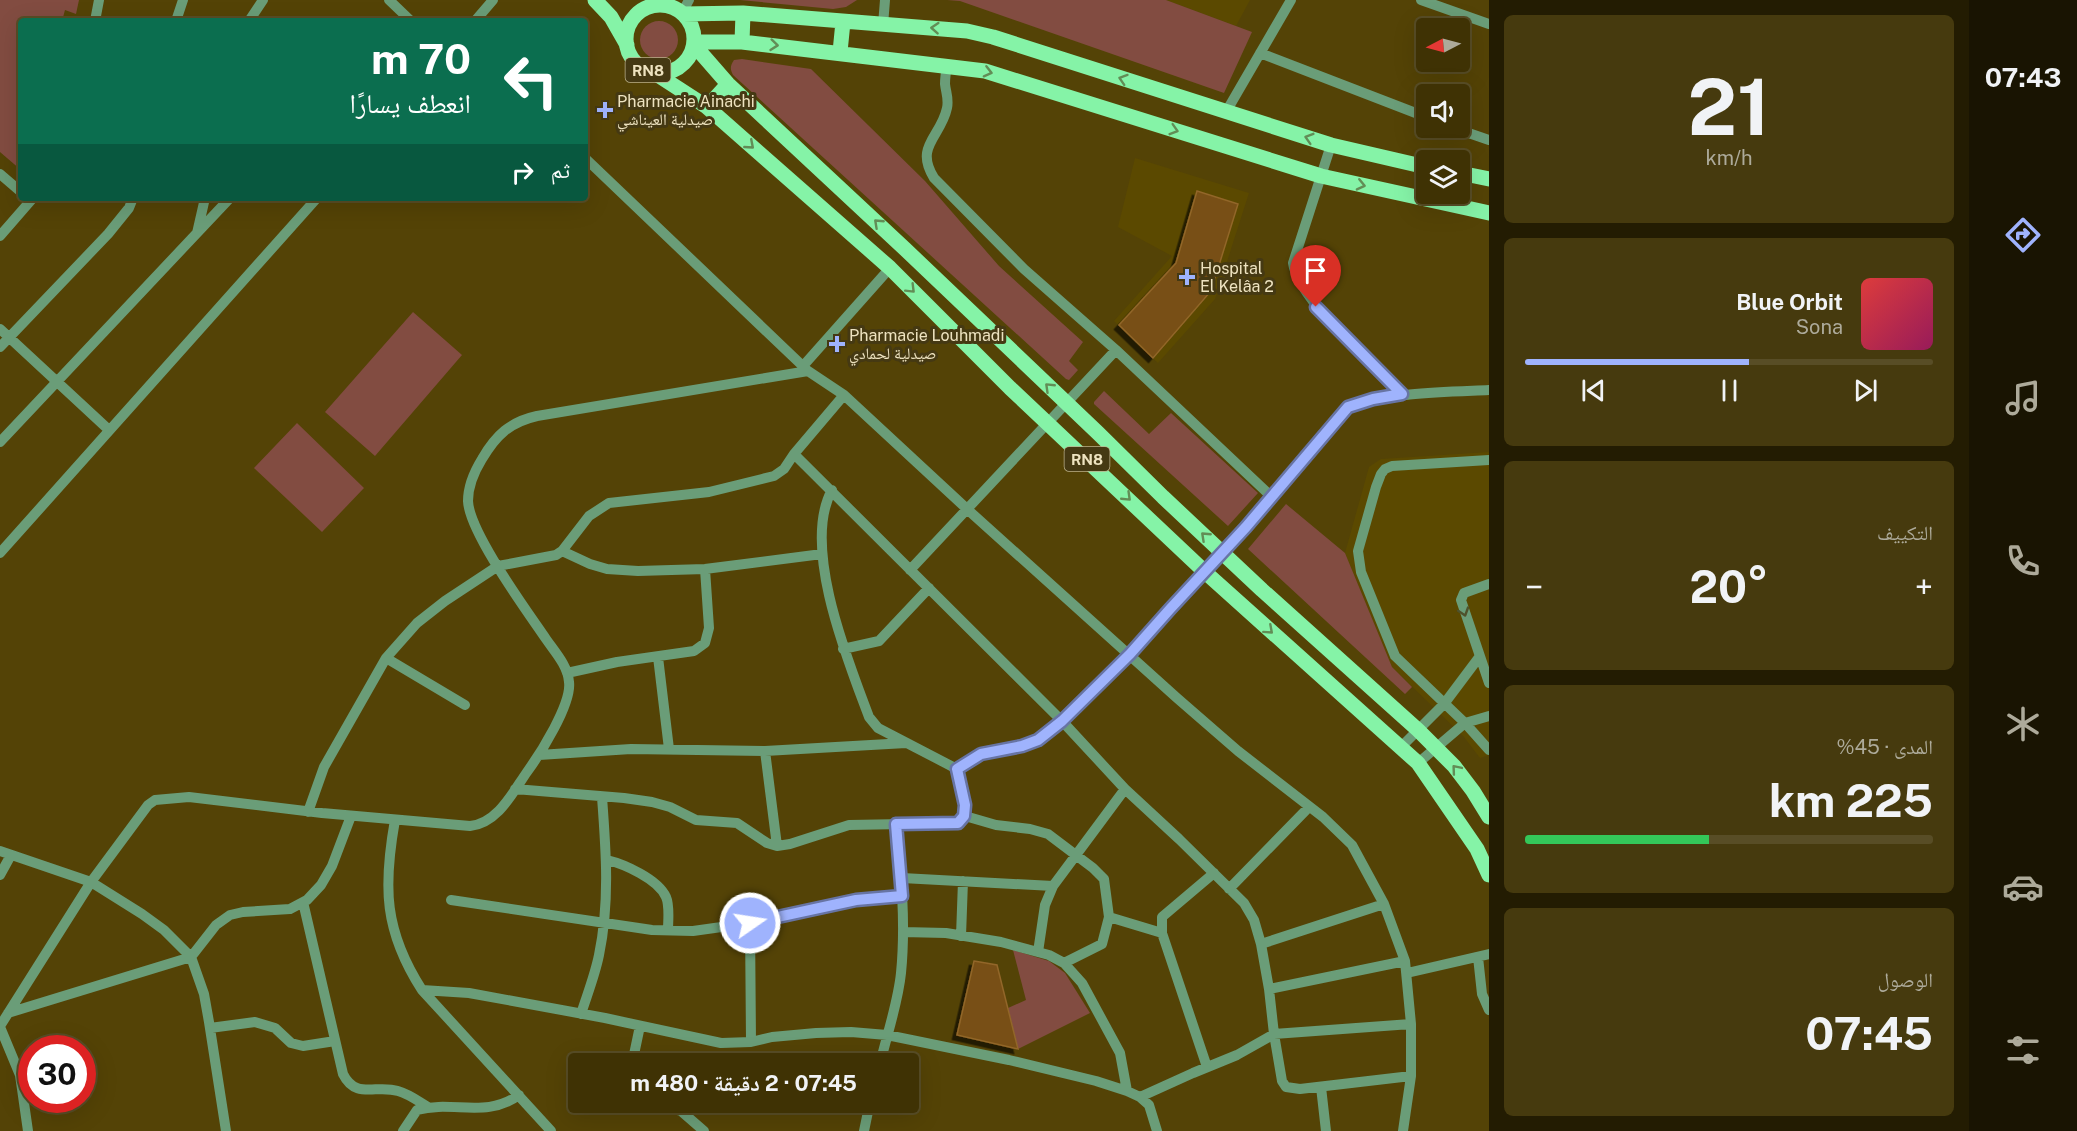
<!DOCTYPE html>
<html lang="ar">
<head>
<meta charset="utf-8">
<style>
  body { margin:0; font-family:"Public Sans","Noto Naskh Arabic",sans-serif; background:#463a0e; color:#f1f3f6; direction:rtl; height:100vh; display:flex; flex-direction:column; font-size:22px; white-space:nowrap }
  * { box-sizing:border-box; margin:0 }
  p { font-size:20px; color:#adaa9a }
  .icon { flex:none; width:33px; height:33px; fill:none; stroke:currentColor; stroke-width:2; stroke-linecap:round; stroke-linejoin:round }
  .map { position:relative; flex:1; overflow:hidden; direction:ltr }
  .panel { display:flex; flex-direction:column; gap:15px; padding:15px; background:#231c02; width:480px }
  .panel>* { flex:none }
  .hud { position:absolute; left:18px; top:18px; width:570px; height:183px; border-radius:6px; box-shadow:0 6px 24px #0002,0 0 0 2px #584d26; direction:rtl; background:#0b6e4f; color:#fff; overflow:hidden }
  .needle { width:39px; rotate:264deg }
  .tools { position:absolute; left:1416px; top:18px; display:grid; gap:12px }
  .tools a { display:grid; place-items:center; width:54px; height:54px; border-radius:6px; background:#3f3204; box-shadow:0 6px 24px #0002,0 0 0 2px #584d26; font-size:30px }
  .speed { position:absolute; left:18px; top:1035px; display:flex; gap:12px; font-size:30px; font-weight:700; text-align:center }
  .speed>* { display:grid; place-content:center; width:78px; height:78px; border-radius:50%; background:#3f3204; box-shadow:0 6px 24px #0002,0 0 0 2px #584d26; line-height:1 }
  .speed .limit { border:9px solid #d22; background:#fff; color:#111 }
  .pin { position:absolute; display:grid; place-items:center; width:51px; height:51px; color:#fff; margin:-62px -26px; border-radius:50% 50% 50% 0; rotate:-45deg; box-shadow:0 0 6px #0007 }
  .pin .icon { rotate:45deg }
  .me { position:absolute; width:66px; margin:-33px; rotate:77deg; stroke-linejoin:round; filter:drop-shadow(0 0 4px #0008) }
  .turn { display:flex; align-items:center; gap:21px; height:126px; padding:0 18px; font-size:27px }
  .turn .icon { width:78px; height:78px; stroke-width:2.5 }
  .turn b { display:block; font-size:42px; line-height:51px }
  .then { display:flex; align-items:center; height:57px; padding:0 18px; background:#0003; gap:12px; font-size:22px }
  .big { font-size:45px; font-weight:700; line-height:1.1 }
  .panel .card { flex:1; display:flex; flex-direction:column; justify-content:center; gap:9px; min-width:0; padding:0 21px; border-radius:9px; background:#463a0e }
  .panel .dial { align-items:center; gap:0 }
  .dial b { font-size:78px; line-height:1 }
  .song { display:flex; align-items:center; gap:18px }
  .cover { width:72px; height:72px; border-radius:9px; background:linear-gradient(135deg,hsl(0 70% 55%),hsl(330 70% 35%)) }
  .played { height:6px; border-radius:3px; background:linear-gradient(90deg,#9fb3fd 55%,#584d26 55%) }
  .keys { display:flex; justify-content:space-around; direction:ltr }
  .heat { display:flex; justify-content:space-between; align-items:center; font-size:33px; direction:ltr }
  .charge { height:9px; border-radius:4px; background:linear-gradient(90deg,#34c759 45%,#584d26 0) }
  .trip { position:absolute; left:568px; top:1053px; width:351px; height:60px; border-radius:6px; background:#3f3204; box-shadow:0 6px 24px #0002,0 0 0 2px #584d26; font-weight:700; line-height:60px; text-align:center; direction:rtl }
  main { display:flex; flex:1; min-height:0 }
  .dock { display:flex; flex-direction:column; width:108px; justify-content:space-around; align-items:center; background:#191402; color:#adaa9a }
  .dock .icon { width:42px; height:42px }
  .dock .selected { color:#9fb3fd }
  .dock b { font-size:27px; color:#f1f3f6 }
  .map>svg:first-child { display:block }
</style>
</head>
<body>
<main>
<nav class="dock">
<b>07:43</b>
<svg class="icon selected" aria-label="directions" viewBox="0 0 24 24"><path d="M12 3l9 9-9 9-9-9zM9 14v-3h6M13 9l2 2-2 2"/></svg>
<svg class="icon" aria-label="music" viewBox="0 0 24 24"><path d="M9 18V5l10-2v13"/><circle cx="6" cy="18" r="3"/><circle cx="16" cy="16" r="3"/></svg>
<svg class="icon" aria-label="phone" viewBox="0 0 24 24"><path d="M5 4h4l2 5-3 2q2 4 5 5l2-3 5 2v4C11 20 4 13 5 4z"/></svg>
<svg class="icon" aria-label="climate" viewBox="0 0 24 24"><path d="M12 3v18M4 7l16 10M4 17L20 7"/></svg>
<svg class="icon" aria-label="car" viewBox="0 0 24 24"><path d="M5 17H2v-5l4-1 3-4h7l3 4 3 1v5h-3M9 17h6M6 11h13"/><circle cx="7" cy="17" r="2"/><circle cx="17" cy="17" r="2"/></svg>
<svg class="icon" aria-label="filters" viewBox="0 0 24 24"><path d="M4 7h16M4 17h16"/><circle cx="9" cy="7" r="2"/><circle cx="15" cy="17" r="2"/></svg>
</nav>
<section class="panel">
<div class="card dial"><b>21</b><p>km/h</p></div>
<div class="card">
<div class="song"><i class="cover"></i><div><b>Blue Orbit</b><p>Sona</p></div></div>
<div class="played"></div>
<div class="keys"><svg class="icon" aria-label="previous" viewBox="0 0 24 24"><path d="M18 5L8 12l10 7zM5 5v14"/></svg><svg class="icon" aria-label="pause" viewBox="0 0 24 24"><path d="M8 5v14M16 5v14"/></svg><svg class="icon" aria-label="next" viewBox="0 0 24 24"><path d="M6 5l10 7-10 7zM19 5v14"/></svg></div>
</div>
<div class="card"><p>التكييف</p>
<div class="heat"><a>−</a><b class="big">20°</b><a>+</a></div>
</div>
<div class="card"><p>المدى · 45%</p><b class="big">225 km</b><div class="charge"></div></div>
<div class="card"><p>الوصول</p><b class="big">07:45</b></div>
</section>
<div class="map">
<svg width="1489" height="1131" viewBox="0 0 1489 1131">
  <defs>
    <filter id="shadow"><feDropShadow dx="-4.5" dy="4.5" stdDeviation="0" flood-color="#0009"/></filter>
  </defs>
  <rect width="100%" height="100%" fill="#544306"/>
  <path fill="#5b4900" d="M1166,0H1250L1236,26Z
    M1135,158L1249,193L1215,299L1158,363L1114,321L1172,256L1118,227Z
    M1489,452V755L1480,758L1464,737L1392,667L1345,553L1369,467L1381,459Z"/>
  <path fill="#824c41" d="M0,0H79L76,14L65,10L62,21H21V170L0,152Z
    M740,0H857L846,7L833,9Z
    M947,0H1166L1252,32L1224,93L960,1Z
    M640 40a19 19 0 1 1 38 0a19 19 0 1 1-38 0Z
    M742,59L811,69L925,181L999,266L1083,342L1069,361L1078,370L1069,380L1066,379L733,75C730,69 730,66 734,60Z
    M413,312L462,355L375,456L325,412Z
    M1104,391L1149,434L1171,413L1258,493L1228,526L1094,404V402Z
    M297,423L364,488L322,532L254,468Z
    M1286,504L1345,553L1392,667L1412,687L1405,694L1248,549Z
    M1013,950L1049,961L1065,973L1090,1013L1018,1049L1008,1008L1026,1000Z"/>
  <path fill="#785013" stroke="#926629" stroke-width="1.5" filter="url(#shadow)" d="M1197,191L1238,204L1211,291L1153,358L1119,325L1176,263Z
    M974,961L997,965L1018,1049L957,1035Z"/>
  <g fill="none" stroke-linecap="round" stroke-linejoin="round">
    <path stroke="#6a9d78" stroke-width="10" d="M389,0L411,21
      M1421,0L1489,24
      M663,5L669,0
      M682,13L689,0
      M95,21L99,0
      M176,21L183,0
      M249,21L263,0
      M475,21L493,0
      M883,25L885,0
      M1260,53L1426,117
      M947,65C946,71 945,78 945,84C946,93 949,99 947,108C941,137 914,146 934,178L1024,269L1116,350L1272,497
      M1226,112L1291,0
      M1454,128L1489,140
      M1331,145L1293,263C1297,298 1375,367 1402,394
      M585,158L808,371L844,395L967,509L1177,698L1238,751L1323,817L1352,845L1384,904L1405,961L1411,1024V1076L1403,1131
      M0,174L21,192
      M197,233L205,198
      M0,236L33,198
      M0,329L109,430
      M0,347L108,234L129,208L133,198
      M803,366L890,268
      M844,395L794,454L1062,721L1125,789L1179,839L1244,903L1254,920L1261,944L1269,989L1274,1034L1237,1055L1193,1073L1140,1097
      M0,442L230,198
      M1489,460L1392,466L1385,469L1381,474L1376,487L1358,551L1361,572L1395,656L1465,723L1489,750
      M832,490C801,546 848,661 869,717L878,728L957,769
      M562,551L590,564L607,569L638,571L705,569L822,554
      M0,553L317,198
      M910,570L1116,350
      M1489,584L1464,593L1461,600L1489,683
      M843,649L879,641L929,588
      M658,657L669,749
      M386,658L465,705
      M567,673L617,662L694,651L705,643L709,628L705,569
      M1401,747L1444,704L1480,656
      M765,751L777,846
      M539,755L631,749L765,751L906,743
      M1418,763L1465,723L1489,716
      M515,789L624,798L652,802L670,807L696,820L737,823L767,843L777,846L790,844L849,825L958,823L965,816V805L957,769L981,754L1022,746L1038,740L1062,721L1130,654L1170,609L1246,527L1348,407C1394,392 1441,392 1489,390
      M308,812L324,767L386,658L417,623L445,601L498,566L556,555L562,551L589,516L609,503L709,492L762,479L774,476L784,469L794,454
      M965,816L996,825L1030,829L1048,834L1093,868L1104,879L1109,917L1102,944L1064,963
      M395,820C383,887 384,931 422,990L551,1131
      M0,851L91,882L142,914L164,930L191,957L204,994L209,1022L226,1131
      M607,860C624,864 658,879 666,897C670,906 668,920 668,930
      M0,875L11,855
      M902,878L1053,886
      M1229,889L1309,807
      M451,900L652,930L693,931L750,923L856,900L902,896
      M303,902L343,1074C356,1100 376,1084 398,1091C409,1094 418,1101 428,1107
      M1109,917L1162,933
      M750,923L751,1042
      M903,932L946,933L1001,942L1049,955L1064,963L1082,983L1120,1053L1127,1091
      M961,936L963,881
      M1261,944L1384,904
      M1038,952L1045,905L1053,886L1125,789
      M1478,957L1482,994L1489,1010
      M1407,973L1489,954
      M1269,989L1405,961
      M422,990L469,993L605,1018L721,1043L751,1042L772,1037L816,1033L851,1032L887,1035L1009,1060L1096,1081L1127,1091L1140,1097L1149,1105L1157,1131
      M8,1013L191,957L216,925L230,915L243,912L290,909L307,900L321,885L332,866L351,816
      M581,1014C587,995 595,975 599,955C610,902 606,850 602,797
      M0,1026L91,882L148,805L155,800L189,797L322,813L470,826C498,823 513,792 527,772C540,754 572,704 569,682C568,666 555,652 546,639C527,611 469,532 468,501C468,486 474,472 482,459C496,435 510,422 537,416L808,371
      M0,1027L20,1075L28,1131
      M210,1028L255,1022L275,1028L291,1043L303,1046L335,1041
      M632,1064L640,1026
      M880,1064C887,1034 898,1003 901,973C906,923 901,873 896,824
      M1207,1067L1162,933V917L1214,873
      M1411,1076L1300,1089L1286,1087L1282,1081L1274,1034L1411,1024
      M1321,1087L1326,1131
      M647,1102L681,1111L704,1131
      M403,1131L417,1110C453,1100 486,1119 519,1095
      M864,1131L870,1102"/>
    <path stroke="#85f3a7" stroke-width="15" d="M595,0L611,17L627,45
      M626 39a34 34 0 1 1 68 0a34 34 0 1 1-68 0Z
      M683,14L743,13L967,31L993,37L1331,145L1426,167
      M694,42H742L985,71L1321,176L1489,213
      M742,42L743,13
      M694,45L728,84L905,249L1098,433L1163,497L1262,590L1418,730L1454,766L1473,791L1489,817
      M840,52L843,22
      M653,72L707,107L890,268L1010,388L1205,572L1418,763L1477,849L1489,875
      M707,107L728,84
      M1460,173L1489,179"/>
  </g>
  <defs><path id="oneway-chevron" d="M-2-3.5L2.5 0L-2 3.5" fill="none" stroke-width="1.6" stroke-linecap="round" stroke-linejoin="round" transform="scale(1.5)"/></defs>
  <g stroke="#628d56">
    <use href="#oneway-chevron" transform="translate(935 28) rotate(-176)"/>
    <use href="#oneway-chevron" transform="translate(774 45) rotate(6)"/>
    <use href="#oneway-chevron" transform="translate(988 72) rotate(14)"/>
    <use href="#oneway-chevron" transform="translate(1123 79) rotate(-162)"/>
    <use href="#oneway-chevron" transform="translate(1174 130) rotate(17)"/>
    <use href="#oneway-chevron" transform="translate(1309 138) rotate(-163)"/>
    <use href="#oneway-chevron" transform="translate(750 145) rotate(41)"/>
    <use href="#oneway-chevron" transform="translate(1361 185) rotate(13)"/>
    <use href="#oneway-chevron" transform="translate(878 223) rotate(-137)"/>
    <use href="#oneway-chevron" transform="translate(911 289) rotate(45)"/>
    <use href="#oneway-chevron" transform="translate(1049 387) rotate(-136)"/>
    <use href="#oneway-chevron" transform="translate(1127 497) rotate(44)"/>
    <use href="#oneway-chevron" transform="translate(1205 536) rotate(-137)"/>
    <use href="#oneway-chevron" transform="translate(1269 630) rotate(42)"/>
    <use href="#oneway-chevron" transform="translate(1456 769) rotate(-130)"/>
  </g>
  <use stroke="#4e522c" href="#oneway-chevron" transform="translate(1464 612) rotate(72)"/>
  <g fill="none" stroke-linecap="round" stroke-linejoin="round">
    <g stroke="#6774a4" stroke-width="15">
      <path id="route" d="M750,923L856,900L902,896L896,824L958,823L964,816L965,805L957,769L981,754L1022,746L1038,740L1062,721L1130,654L1170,609L1246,527L1348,407L1373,399L1402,394L1316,307"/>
    </g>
    <use href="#route" stroke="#9fb3fd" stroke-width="10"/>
  </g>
  <g fill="#9fb3fd" stroke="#453913" stroke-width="2">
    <path d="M602 101h6v6h6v6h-6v6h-6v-6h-6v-6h6z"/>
    <path d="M1184 268h6v6h6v6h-6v6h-6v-6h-6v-6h6z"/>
    <path d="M834 335h6v6h6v6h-6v6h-6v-6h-6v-6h6z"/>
  </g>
  <g text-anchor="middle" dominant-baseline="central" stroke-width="6" stroke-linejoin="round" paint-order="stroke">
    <g fill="#453913" stroke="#bbb08c" stroke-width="1.5">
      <rect x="625.5" y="58" width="45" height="24" rx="4.5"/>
      <rect x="1064.5" y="447" width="45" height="24" rx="4.5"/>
    </g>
    <g font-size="15" font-weight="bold" fill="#eee3c0">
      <text x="648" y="70">RN8</text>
      <text x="1087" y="459">RN8</text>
    </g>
    <g font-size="16" fill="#eee3c0" stroke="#453913" text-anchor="start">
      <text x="617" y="101">Pharmacie Ainachi<tspan x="617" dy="18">صيدلية العيناشي</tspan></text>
      <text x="1200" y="268">Hospital<tspan x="1200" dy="18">El Kelâa 2</tspan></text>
      <text x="849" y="335">Pharmacie Louhmadi<tspan x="849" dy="18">صيدلية لحمادي</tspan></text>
    </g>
  </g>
</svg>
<div class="tools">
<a><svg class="needle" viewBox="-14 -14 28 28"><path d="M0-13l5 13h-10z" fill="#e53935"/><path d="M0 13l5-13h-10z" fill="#adaa9a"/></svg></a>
<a><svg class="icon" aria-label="sound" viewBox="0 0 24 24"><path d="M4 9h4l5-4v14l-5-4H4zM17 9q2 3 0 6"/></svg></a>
<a><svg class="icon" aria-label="layers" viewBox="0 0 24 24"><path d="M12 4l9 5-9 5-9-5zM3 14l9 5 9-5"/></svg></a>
</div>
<div class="speed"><div class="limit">30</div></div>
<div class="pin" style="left:1316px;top:307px;background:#d93025"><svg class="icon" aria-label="arrive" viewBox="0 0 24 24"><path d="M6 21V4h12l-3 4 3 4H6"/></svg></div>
<svg class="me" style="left:750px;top:923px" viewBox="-20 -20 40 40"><circle r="17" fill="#9fb3fd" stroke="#fff" stroke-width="3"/><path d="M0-11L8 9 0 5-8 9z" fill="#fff"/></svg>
<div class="trip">07:45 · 2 دقيقة · 480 m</div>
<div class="hud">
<div class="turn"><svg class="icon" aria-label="left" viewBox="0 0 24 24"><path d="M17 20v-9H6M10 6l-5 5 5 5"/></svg><div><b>70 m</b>انعطف يسارًا</div></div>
<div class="then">ثم<svg class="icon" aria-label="right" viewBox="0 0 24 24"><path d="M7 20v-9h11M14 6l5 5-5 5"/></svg></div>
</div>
</div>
</main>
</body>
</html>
